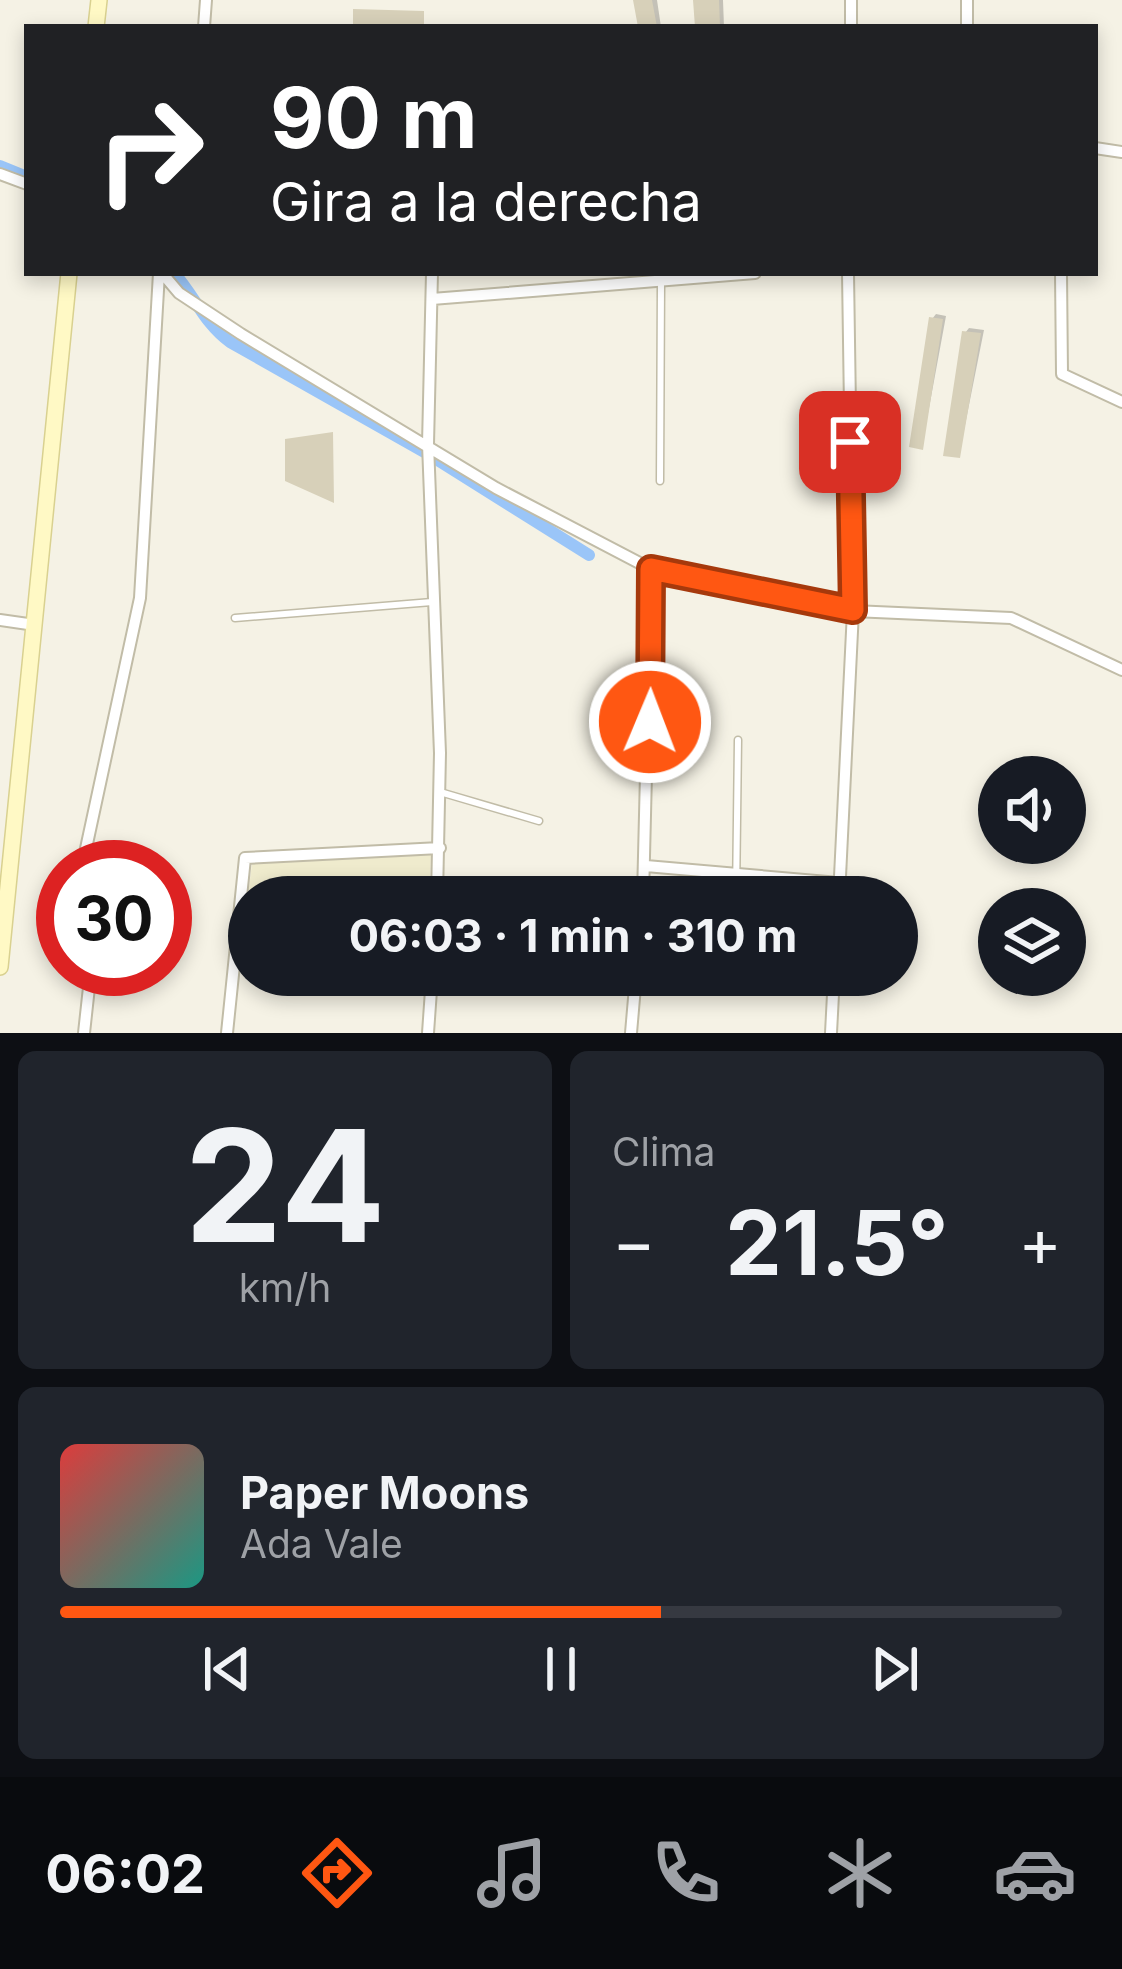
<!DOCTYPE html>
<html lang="es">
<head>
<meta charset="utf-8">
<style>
  body { margin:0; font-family:Inter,sans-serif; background:#20242c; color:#f1f3f6; height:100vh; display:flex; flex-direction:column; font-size:45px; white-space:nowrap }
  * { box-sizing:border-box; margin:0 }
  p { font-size:39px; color:#9ea1a6 }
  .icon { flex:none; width:66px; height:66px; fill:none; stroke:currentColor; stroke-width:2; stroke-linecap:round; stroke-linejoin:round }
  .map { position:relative; height:1033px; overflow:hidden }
  .details { display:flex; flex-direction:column; gap:18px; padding:18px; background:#0d0f14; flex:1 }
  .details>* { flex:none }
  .top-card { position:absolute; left:24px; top:24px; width:1074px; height:252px; border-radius:0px; box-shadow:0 6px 18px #0003; background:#202124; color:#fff; overflow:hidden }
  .controls { position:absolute; left:978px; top:756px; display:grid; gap:24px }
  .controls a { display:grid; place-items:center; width:108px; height:108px; border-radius:50%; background:#171b24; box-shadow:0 6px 18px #0003; font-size:60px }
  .speed { position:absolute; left:36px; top:840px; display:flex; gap:24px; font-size:60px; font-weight:700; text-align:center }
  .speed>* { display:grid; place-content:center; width:156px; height:156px; border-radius:50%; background:#171b24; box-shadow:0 6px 18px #0003; line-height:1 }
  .speed .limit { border:18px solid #d22; background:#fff; color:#111 }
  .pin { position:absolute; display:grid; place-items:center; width:102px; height:102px; color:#fff; margin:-51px; border-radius:24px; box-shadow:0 6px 18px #0006 }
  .me { position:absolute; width:132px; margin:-66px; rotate:1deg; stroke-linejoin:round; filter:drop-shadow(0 0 9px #0008) }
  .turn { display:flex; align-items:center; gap:42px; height:252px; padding:0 48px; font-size:54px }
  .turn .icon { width:156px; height:156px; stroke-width:2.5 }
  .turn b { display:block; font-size:84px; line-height:102px }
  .big { font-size:90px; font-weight:700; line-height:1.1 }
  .details .card { flex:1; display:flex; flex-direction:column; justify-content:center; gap:18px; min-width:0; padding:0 42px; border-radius:18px; background:#20242c }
  .details .dial { align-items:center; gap:0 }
  .dial b { font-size:156px; line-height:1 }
  .song { display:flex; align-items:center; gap:36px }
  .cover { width:144px; height:144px; border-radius:18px; background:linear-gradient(135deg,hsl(0 70% 55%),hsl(170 70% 35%)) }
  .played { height:12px; border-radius:6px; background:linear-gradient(90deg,#ff5712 60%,#363941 60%) }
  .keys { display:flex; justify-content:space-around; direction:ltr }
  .heat { display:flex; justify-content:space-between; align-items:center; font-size:66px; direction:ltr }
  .details .tiles { flex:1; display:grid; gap:18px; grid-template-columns:1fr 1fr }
  .card:last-child { grid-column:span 2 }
  .trip { position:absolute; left:228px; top:876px; width:690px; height:120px; border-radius:60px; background:#171b24; box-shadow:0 6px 18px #0003; font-weight:700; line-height:120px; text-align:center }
  .menu { display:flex; height:192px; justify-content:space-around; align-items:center; background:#090b0e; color:#9ea1a6 }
  .menu .icon { width:84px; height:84px }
  .menu .active { color:#ff5712 }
  .menu b { font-size:54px; color:#f1f3f6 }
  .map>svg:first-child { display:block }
</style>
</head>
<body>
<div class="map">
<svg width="1122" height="1033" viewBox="0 0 1122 1033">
  <rect width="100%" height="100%" fill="#f5f2e5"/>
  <path fill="#efebcd" d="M431,855L429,897H249V965L239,964L252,864Z"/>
  <path fill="#0003" d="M637,0H657L661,27H642Z
    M696,0H723L724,27H698Z
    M936,314L946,316L922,446L932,319Z
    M969,328L984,330L959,455L965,333Z"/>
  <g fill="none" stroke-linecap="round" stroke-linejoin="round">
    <path stroke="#9ac5f8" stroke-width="12" d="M0,166L27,177
      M174,273C196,298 204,323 230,342L428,454L589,555"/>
  </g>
  <path fill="#d7d0b9" d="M633,0H652L657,27H638Z
    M693,0H719L720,27H695Z
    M353,9L424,11V27H353Z
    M929,317L943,319L923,450L909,447Z
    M962,331L981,333L960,458L943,456Z
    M333,432L334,503L285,481V439Z"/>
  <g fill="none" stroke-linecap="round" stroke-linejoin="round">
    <g stroke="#c1bca7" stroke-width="9">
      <path id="lane" d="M660,481L661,282
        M235,618L432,602
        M440,792L539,821
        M736,897L738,740"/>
    </g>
    <g stroke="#c1bca7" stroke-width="14">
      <path id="street" d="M967,0V27
        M204,27L206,0
        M851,27V0
        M1095,148L1122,152
        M0,174L27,184
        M162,273L179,293L241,334L496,488L651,569L853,611L1011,618L1122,670
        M432,273L428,444L440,753L437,897
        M1061,273L1062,374L1122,402
        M432,299L755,273
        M0,620L35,625
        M646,866L839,883
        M82,867L140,598L159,273
        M643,897L651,569
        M839,897L853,611L848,273
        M287,975L432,981
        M84,1033L91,969
        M227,1033L245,858L440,848
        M428,1033L432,976
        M631,1033L636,975
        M831,1033L834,975"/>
    </g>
    <g stroke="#d9d190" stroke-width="18">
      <path id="secondary" d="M96,27L99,0
        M0,967L69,273"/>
    </g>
    <use href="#lane" stroke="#fff" stroke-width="6"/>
    <use href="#street" stroke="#fff" stroke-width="10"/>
    <use href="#secondary" stroke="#fff9c5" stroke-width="15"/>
  </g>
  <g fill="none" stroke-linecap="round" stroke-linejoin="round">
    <g stroke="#a6390c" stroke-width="30">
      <path id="route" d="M650,722L651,569L853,610L850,442"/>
    </g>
    <use href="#route" stroke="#ff5712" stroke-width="21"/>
  </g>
</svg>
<div class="controls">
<a><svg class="icon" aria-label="sound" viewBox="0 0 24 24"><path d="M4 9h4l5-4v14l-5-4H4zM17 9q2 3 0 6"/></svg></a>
<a><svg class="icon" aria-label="layers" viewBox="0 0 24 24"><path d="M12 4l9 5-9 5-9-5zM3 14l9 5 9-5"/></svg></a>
</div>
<div class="speed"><div class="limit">30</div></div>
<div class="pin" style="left:850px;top:442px;background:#d93025"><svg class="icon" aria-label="arrive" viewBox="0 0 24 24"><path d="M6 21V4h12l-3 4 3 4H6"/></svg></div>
<svg class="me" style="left:650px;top:722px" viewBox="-20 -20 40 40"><circle r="17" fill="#ff5712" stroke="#fff" stroke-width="3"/><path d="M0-11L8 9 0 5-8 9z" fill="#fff"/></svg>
<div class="trip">06:03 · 1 min · 310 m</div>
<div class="top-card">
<div class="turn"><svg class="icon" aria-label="right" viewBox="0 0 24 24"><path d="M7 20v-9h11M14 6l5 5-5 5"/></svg><div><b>90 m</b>Gira a la derecha</div></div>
</div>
</div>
<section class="details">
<div class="tiles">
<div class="card dial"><b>24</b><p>km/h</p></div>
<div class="card"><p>Clima</p>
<div class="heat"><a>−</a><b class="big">21.5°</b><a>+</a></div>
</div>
<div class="card">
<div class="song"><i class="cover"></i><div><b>Paper Moons</b><p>Ada Vale</p></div></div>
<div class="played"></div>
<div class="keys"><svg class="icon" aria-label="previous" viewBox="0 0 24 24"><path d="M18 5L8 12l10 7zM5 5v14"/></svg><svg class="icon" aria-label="pause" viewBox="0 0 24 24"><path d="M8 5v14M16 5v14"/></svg><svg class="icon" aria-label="next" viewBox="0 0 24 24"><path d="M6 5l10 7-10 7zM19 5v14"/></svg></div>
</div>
</div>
</section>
<nav class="menu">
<b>06:02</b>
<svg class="icon active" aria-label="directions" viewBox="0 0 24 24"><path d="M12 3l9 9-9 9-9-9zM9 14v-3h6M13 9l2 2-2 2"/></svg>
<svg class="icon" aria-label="music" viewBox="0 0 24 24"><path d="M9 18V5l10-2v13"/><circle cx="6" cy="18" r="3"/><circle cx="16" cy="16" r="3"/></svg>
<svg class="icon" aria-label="phone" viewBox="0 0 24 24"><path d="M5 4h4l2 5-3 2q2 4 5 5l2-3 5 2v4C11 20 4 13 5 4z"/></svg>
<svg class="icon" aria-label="climate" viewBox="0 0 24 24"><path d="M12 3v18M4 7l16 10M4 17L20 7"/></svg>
<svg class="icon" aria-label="car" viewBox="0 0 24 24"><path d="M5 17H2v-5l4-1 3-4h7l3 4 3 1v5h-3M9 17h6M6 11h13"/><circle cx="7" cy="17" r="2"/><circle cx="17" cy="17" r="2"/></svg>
</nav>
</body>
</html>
